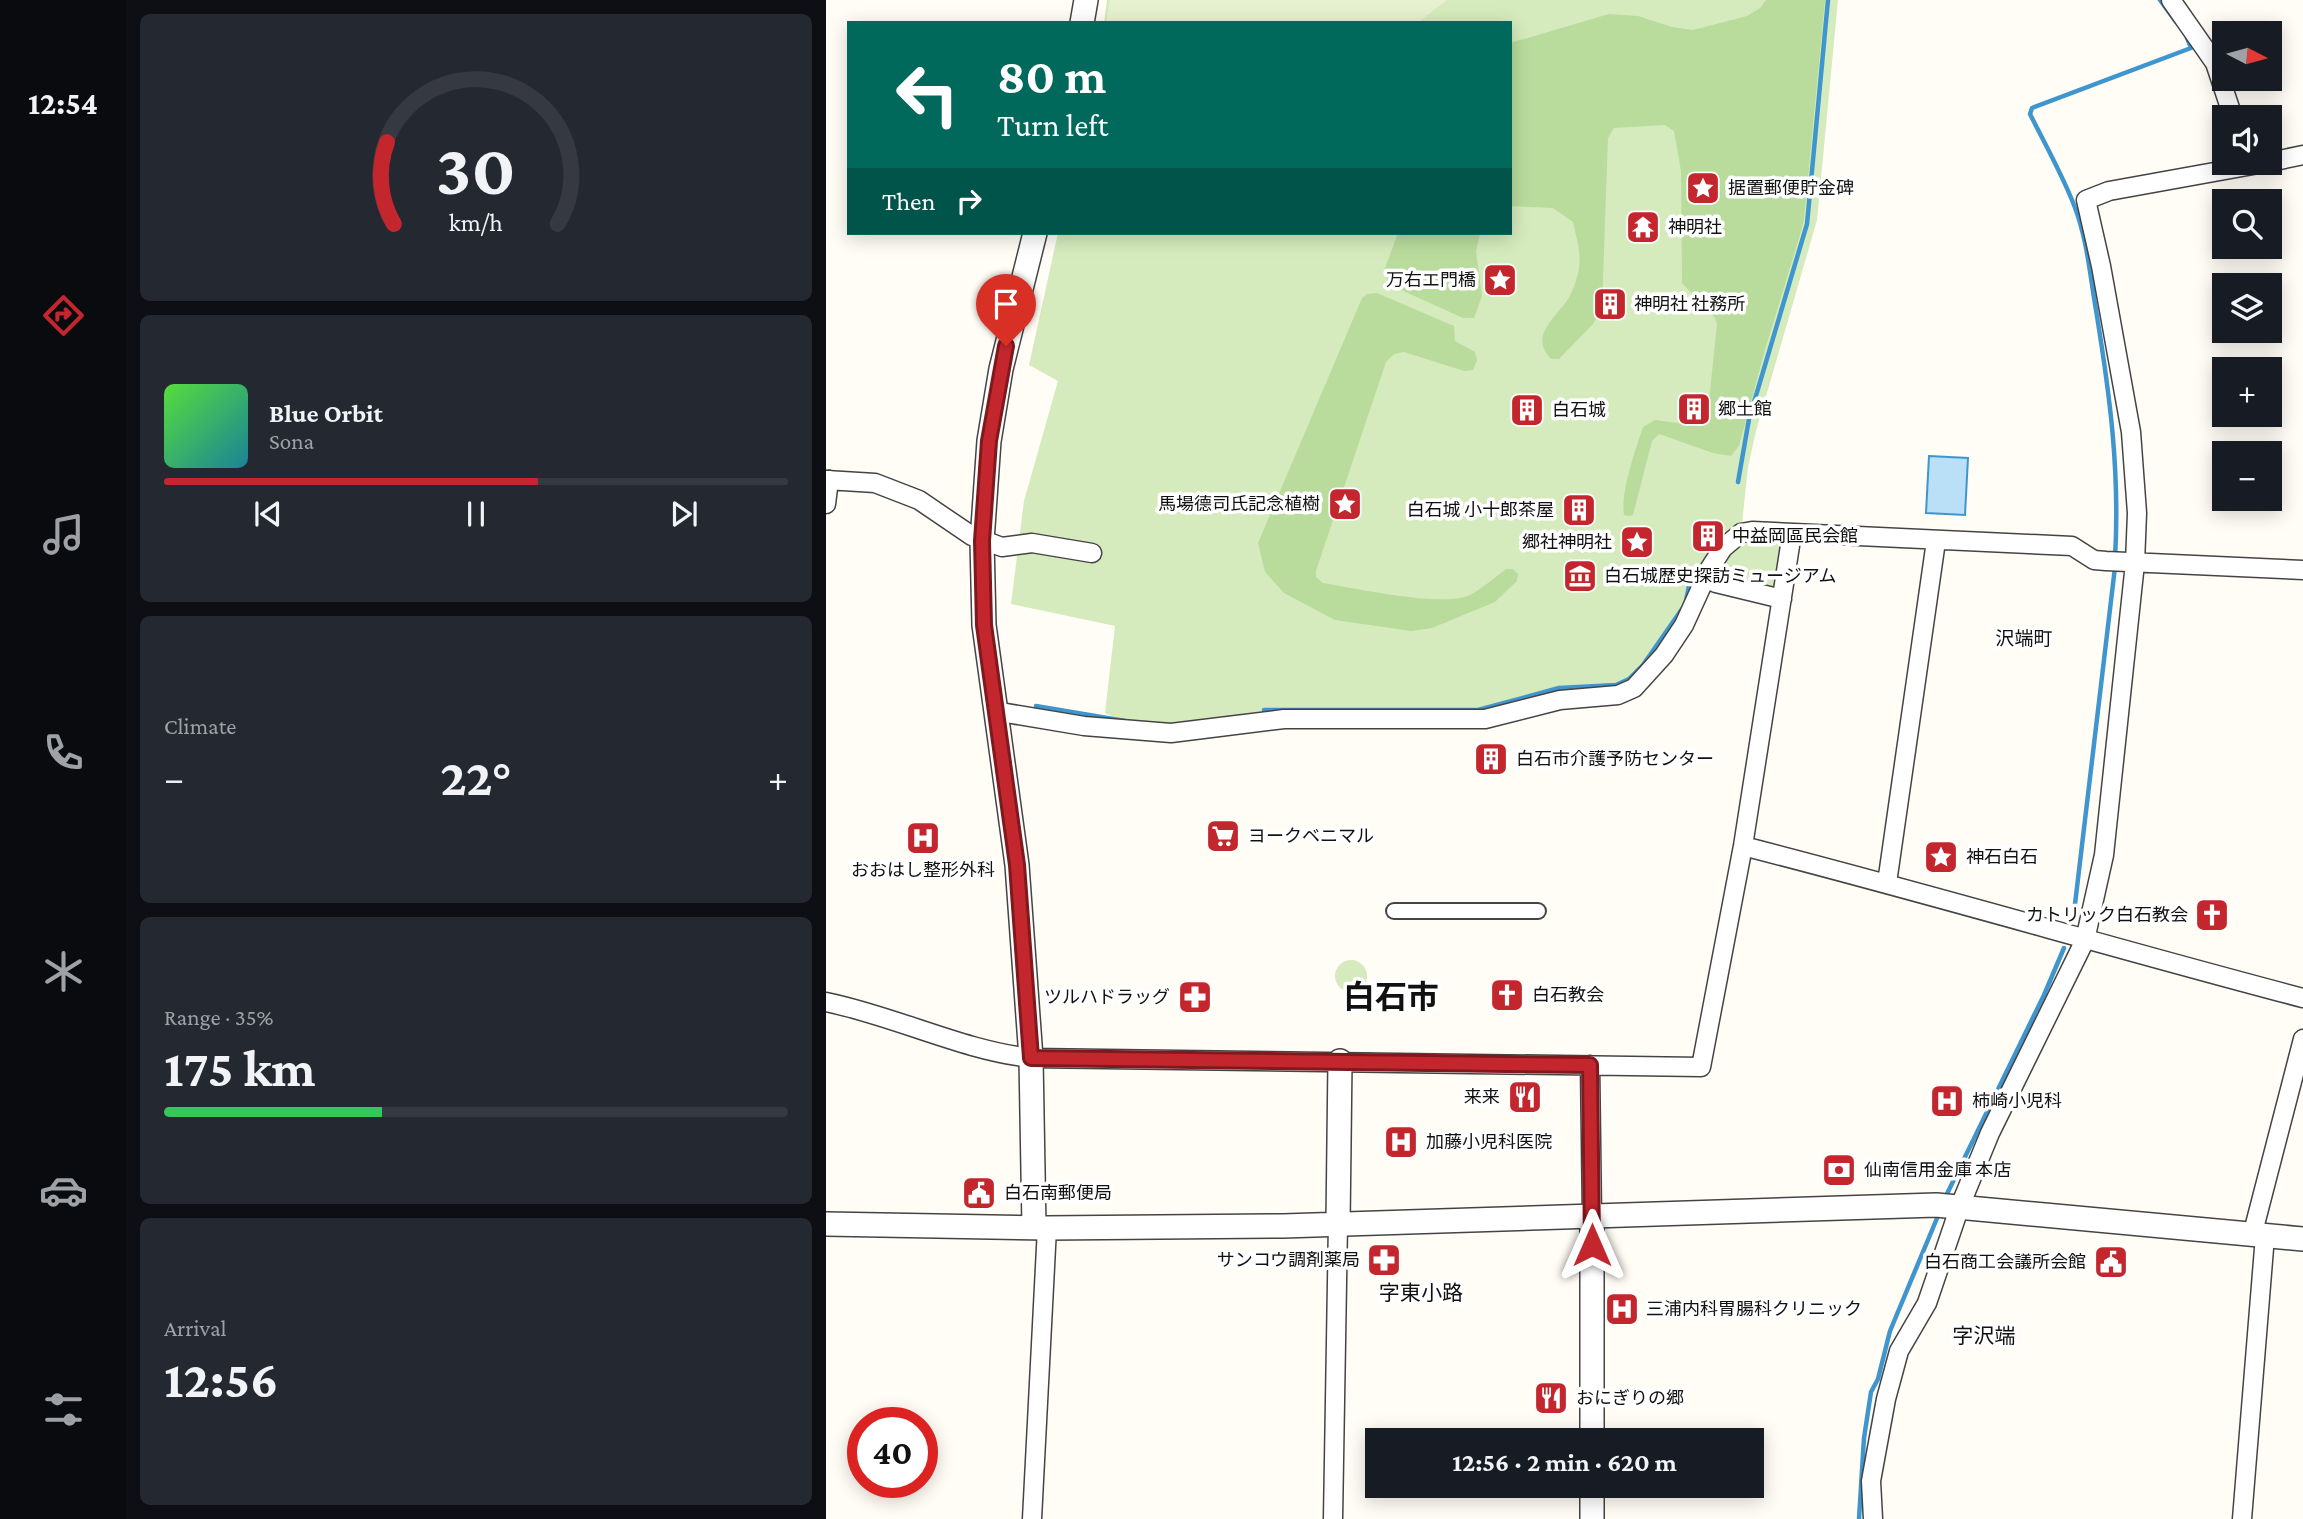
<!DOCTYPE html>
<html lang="en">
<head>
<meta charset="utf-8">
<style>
  body { margin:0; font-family:"Crimson Pro","Noto Sans JP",serif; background:#242831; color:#f1f3f6; height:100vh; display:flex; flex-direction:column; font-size:26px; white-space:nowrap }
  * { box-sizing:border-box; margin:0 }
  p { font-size:23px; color:#9ea1a6 }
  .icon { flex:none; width:38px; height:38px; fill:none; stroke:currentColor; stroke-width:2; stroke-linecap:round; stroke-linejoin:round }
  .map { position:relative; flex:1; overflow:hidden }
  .sheet { display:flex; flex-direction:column; gap:14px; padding:14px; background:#0d0f14; width:700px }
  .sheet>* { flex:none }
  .top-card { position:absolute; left:21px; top:21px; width:665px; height:214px; border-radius:0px; box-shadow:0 4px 18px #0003; background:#00695c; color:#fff; overflow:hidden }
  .needle { width:46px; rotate:96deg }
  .tools { position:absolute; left:1386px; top:21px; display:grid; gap:14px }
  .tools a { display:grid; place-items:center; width:70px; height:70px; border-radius:0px; background:#171b24; box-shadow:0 4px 18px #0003; font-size:35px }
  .speed { position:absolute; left:21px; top:1407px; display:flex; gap:14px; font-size:35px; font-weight:700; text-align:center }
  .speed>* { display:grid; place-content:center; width:91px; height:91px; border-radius:50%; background:#171b24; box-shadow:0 4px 18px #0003; line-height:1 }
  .speed .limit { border:10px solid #d22; background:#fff; color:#111 }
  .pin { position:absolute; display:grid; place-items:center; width:60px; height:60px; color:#fff; margin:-72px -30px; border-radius:50% 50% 50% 0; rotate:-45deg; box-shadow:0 0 7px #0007 }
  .pin .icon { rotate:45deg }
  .me { position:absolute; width:77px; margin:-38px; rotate:0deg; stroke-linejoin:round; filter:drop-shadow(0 0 5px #0008) }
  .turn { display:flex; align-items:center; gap:24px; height:147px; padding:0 35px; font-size:32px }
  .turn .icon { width:91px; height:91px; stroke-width:2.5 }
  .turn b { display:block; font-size:49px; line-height:60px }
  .then { display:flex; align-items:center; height:66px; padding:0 35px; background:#0003; gap:14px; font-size:26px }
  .big { font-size:52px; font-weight:700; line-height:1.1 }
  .sheet .widget { flex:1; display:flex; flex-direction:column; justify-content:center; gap:10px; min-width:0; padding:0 24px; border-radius:10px; background:#242831 }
  .sheet .dial { align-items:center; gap:0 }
  .dial svg { height:182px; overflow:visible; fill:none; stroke:#363941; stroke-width:7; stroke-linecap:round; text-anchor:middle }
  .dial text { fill:#f1f3f6; stroke:none }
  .song { display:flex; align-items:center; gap:21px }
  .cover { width:84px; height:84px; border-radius:10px; background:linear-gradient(135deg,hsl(110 70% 55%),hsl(190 70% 35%)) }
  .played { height:7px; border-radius:4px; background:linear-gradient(90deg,#c4262e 60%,#363941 60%) }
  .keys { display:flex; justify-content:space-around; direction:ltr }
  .heat { display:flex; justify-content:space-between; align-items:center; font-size:38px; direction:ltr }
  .charge { height:10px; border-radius:5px; background:linear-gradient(90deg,#34c759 35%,#363941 0) }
  .trip { position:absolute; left:539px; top:1428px; width:399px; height:70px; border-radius:0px; background:#171b24; box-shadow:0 4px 18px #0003; font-weight:700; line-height:70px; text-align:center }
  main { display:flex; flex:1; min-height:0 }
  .tabs { display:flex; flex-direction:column; width:126px; justify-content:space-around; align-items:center; background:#090b0e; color:#9ea1a6 }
  .tabs .icon { width:49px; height:49px }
  .tabs .current { color:#c4262e }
  .tabs b { font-size:32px; color:#f1f3f6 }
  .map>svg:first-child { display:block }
</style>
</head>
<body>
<main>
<nav class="tabs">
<b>12:54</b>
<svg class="icon current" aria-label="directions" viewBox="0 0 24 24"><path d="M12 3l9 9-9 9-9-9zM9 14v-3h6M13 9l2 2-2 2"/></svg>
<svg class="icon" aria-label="music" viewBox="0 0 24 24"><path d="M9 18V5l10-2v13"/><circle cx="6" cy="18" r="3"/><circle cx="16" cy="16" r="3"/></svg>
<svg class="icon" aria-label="phone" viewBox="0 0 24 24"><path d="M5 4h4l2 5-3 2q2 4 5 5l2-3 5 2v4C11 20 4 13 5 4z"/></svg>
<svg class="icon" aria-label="climate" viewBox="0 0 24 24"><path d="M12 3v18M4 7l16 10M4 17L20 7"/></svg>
<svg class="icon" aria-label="car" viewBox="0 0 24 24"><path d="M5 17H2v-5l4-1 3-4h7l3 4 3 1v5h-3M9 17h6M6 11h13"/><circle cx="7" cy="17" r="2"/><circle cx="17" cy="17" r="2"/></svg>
<svg class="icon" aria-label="filters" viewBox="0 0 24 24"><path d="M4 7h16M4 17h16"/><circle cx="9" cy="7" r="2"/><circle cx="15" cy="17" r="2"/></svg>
</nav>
<section class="sheet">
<div class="widget dial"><svg viewBox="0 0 100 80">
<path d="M14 69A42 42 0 1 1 86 69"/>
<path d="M14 69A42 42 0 0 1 11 33" stroke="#c4262e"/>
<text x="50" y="56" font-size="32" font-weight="700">30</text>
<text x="50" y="72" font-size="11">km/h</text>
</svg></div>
<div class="widget">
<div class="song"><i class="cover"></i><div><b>Blue Orbit</b><p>Sona</p></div></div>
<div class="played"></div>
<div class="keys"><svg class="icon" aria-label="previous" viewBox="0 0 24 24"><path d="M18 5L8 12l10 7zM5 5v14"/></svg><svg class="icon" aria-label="pause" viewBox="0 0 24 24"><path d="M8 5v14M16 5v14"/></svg><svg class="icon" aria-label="next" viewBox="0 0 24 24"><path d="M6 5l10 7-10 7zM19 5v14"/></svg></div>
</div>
<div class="widget"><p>Climate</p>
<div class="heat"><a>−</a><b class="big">22°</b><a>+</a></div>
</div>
<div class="widget"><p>Range · 35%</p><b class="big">175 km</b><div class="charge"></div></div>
<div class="widget"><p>Arrival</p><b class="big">12:56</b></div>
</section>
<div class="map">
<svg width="1477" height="1519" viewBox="0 0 1477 1519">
  <rect width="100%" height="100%" fill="#fffdf5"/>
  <path fill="#d5ebbd" d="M281,0H1012L991,220L930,431L922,467L915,533L873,589L808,688L659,719L321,732L279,713L289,626L185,604L198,501L232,381L203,365L232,233H684V23H278Z
    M930,540L956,543L951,584L948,587L909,579L899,570C900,555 915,542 930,540Z
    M509 976a16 16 0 1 1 32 0a16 16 0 1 1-32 0Z"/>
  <path fill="#b9dc9c" d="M940,0H999L978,220L974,235L939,350L913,446L905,456L887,453L833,434L826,441L807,515L803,516L798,515C794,493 810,448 817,427L829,420L874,426L881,420L891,324L889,318L856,283L855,171L848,131L839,125L788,128L782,138L776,307L767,324L733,359H725C704,338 726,320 740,302C745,295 749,285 751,277C757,258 751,240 747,222L727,208L684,206V43L783,14L812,16L846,27L867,30L921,16L934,8Z
    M572,233H654L650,251L656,296L648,318H637L562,284L559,268Z
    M551,293L628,326L629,341L649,352L651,360L647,370L638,371L578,352L568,354L560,362L490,571V577L497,583C528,588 618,608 644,595C657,588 668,578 680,569H687L692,574L691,581L669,602L606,628L585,631L509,620L458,593L439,572L432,543L536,298L541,294Z"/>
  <path fill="#e6f2cf" d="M284,0H621L591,23H280Z"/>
  <path fill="#b9e0f7" stroke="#3f96cf" stroke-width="2" d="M1103,456L1142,458L1139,515L1100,513Z"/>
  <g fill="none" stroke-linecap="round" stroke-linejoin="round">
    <path stroke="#3f96cf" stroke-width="4.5" d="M1334,0L1350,22
      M912,482L923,419L981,224L1002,0
      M1289,559C1294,471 1284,396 1270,310C1264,275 1261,238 1248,205C1236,174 1219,144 1204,114L1206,108L1365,48L1361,38
      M860,601L863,586
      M210,706L299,721
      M438,710H652L733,688L790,685L803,679L817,665L856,609
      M1247,921L1289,567
      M1118,1200L1218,995L1238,948
      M1033,1519L1038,1438L1045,1392L1052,1379L1064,1331L1114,1211"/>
    <g stroke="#444" stroke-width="18">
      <path id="pedestrian" d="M568,911H712"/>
    </g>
    <g stroke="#444" stroke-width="21">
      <path id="minor" d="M1345,0L1389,63L1407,117
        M1444,162L1477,155
        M0,480L49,483L93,500L146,536L176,547L206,543L266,553
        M0,504L3,480
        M879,577L890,583L956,599
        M168,711L258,726L345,733L458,719H659L734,700L792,695L808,688L838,655L858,625L884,568L897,548L915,533L926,531L1246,546L1268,560L1280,561L1477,570
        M917,846C1105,894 1290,949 1477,998
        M1061,883L1110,541
        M0,1002C69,1016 135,1050 205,1058L875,1067L917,846L966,533
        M764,1065L766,1217
        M1426,1236L1477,1039
        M206,1519L221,1228
        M507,1519L512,1223
        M1047,1519L1045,1481L1060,1399L1073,1351L1101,1303L1134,1206L1164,1133L1259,940L1278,855L1309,563L1311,513L1305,432L1275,266L1260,200L1283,191L1438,163
        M1416,1519L1439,1236"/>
    </g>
    <g stroke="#444" stroke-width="26">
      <path id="tertiary" d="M256,23L260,0
        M512,1223L514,1061
        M0,1224L221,1228L457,1226L1110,1205L1477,1239
        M208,1228L205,1058L191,865L158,625L156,541L163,441L175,369L209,233
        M766,1440V1217
        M766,1519V1486"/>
    </g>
    <use href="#pedestrian" stroke="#fff" stroke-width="14"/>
    <use href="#minor" stroke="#fff" stroke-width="18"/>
    <use href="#tertiary" stroke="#fff" stroke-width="23"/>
  </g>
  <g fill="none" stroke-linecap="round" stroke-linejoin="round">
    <g stroke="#7f191e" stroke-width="18">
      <path id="route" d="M180,346L163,441L156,541L158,625L191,865L205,1058L764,1065L766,1245"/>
    </g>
    <use href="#route" stroke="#c4262e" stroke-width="12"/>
  </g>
  <defs>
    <g id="sight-square" transform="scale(1.75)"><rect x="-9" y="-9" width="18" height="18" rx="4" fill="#c4262e" stroke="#fff"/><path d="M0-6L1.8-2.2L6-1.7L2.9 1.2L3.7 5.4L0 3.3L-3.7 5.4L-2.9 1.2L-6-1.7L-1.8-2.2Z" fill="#fff"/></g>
    <g id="temple-square" transform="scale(1.75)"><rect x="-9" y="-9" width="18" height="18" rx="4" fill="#c4262e" stroke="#fff"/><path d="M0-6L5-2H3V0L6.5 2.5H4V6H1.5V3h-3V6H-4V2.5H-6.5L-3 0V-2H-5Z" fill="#fff"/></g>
    <g id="building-square" transform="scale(1.75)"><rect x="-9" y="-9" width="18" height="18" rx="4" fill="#c4262e" stroke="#fff"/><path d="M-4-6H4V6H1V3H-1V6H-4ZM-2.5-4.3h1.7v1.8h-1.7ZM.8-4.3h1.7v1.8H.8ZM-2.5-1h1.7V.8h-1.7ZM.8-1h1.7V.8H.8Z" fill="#fff"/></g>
    <g id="museum-square" transform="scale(1.75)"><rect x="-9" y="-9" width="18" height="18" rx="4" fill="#c4262e" stroke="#fff"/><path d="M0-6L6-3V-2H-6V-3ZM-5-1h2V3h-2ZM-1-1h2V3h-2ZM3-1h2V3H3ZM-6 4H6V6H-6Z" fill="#fff"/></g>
    <g id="supermarket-square" transform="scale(1.75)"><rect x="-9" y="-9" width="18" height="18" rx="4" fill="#c4262e" stroke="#fff"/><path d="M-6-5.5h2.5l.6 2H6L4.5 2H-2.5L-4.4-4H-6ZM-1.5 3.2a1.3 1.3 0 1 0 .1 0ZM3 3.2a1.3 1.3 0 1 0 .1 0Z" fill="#fff"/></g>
    <g id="hospital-square" transform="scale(1.75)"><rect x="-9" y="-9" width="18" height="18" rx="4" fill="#c4262e" stroke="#fff"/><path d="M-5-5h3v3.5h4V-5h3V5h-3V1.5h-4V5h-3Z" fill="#fff"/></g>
    <g id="church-square" transform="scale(1.75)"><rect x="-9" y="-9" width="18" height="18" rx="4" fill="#c4262e" stroke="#fff"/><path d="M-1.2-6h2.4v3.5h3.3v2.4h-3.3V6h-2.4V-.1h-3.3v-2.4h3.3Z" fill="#fff"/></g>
    <g id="pharmacy-square" transform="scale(1.75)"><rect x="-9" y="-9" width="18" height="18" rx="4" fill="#c4262e" stroke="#fff"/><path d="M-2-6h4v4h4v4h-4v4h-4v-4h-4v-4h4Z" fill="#fff"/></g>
    <g id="restaurant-square" transform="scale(1.75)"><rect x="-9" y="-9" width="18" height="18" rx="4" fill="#c4262e" stroke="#fff"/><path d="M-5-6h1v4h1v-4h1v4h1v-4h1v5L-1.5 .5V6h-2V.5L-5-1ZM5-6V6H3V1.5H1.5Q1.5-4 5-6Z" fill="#fff"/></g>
    <g id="bank-square" transform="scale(1.75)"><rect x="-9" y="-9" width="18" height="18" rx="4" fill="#c4262e" stroke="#fff"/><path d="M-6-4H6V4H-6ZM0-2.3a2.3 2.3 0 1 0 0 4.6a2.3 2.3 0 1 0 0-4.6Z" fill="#fff"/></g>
    <g id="civic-square" transform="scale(1.75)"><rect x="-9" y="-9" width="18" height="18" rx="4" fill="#c4262e" stroke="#fff"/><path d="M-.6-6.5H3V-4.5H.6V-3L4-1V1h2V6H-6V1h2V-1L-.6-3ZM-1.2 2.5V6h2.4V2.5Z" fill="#fff"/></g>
  </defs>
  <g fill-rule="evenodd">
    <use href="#sight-square" x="877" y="188"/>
    <use href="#temple-square" x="817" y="227"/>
    <use href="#sight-square" x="674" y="280"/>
    <use href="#building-square" x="784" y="304"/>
    <use href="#building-square" x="868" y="409"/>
    <use href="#building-square" x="701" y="410"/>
    <use href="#sight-square" x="519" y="504"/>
    <use href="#building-square" x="753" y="510"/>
    <use href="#building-square" x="882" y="536"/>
    <use href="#sight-square" x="811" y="542"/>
    <use href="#museum-square" x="754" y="576"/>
    <use href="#building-square" x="665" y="759"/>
    <use href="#supermarket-square" x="397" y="836"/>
    <use href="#hospital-square" x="97" y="838"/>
    <use href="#sight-square" x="1115" y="857"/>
    <use href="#church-square" x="1386" y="915"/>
    <use href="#church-square" x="681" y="995"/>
    <use href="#pharmacy-square" x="369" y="997"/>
    <use href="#restaurant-square" x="699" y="1097"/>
    <use href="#hospital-square" x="1121" y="1101"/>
    <use href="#hospital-square" x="575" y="1142"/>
    <use href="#bank-square" x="1013" y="1170"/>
    <use href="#civic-square" x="153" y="1193"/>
    <use href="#pharmacy-square" x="558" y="1260"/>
    <use href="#civic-square" x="1285" y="1262"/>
    <use href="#hospital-square" x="796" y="1309"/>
    <use href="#restaurant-square" x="725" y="1398"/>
  </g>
  <g text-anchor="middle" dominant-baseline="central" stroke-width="7" stroke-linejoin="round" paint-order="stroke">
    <g font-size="18" fill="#111" stroke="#fff" text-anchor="start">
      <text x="902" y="188">据置郵便貯金碑</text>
      <text x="842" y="227">神明社</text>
      <text x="650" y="280" text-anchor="end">万右エ門橋</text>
      <text x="808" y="304">神明社 社務所</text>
      <text x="892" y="409">郷土館</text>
      <text x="726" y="410">白石城</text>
      <text x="494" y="504" text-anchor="end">馬場德司氏記念植樹</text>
      <text x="728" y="510" text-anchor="end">白石城 小十郎茶屋</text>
      <text x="906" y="536">中益岡區民会館</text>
      <text x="786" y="542" text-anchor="end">郷社神明社</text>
      <text x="778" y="576">白石城歴史探訪ミュージアム</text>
      <text x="690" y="759">白石市介護予防センター</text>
      <text x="422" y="836">ヨークベニマル</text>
      <text x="1140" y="857">神石白石</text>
      <text x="97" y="870" text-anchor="middle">おおはし整形外科</text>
      <text x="1362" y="915" text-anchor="end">カトリック白石教会</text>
      <text x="706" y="995">白石教会</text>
      <text x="344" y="997" text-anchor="end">ツルハドラッグ</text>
      <text x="674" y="1097" text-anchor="end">来来</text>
      <text x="1146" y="1101">柿崎小児科</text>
      <text x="600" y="1142">加藤小児科医院</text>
      <text x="1038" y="1170">仙南信用金庫 本店</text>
      <text x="178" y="1193">白石南郵便局</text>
      <text x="534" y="1260" text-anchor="end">サンコウ調剤薬局</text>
      <text x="1260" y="1262" text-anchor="end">白石商工会議所会館</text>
      <text x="820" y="1309">三浦内科胃腸科クリニック</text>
      <text x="750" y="1398">おにぎりの郷</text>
    </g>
    <g font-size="19" fill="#111" stroke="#fff">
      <text x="1198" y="638">沢端町</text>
    </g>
    <g font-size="21" fill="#111" stroke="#fff">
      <text x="595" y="1293">字東小路</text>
      <text x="1158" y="1336">字沢端</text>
    </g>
    <g font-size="32" font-weight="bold" fill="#111" stroke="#fff">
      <text x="565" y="997">白石市</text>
    </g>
  </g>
</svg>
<div class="tools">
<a><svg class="needle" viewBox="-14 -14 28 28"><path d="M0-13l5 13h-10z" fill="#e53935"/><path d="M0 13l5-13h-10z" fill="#9ea1a6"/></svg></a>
<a><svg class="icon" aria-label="sound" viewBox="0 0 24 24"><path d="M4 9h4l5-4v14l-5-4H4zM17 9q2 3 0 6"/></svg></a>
<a><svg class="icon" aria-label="search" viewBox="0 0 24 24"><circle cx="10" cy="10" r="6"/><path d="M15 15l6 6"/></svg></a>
<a><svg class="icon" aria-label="layers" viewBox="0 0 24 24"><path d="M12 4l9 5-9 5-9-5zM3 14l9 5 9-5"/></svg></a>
<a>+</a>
<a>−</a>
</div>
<div class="speed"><div class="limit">40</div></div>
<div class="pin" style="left:180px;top:346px;background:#d93025"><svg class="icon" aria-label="arrive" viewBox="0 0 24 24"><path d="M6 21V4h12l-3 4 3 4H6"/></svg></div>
<svg class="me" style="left:766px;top:1245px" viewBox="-20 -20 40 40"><path d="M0-17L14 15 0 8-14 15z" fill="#c4262e" stroke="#fff" stroke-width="4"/></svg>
<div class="trip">12:56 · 2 min · 620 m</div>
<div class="top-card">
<div class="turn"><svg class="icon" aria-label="left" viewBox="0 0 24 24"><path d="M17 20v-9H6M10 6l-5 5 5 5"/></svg><div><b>80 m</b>Turn left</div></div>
<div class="then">Then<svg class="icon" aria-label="right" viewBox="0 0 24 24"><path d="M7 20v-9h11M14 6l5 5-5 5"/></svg></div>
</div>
</div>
</main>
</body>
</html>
